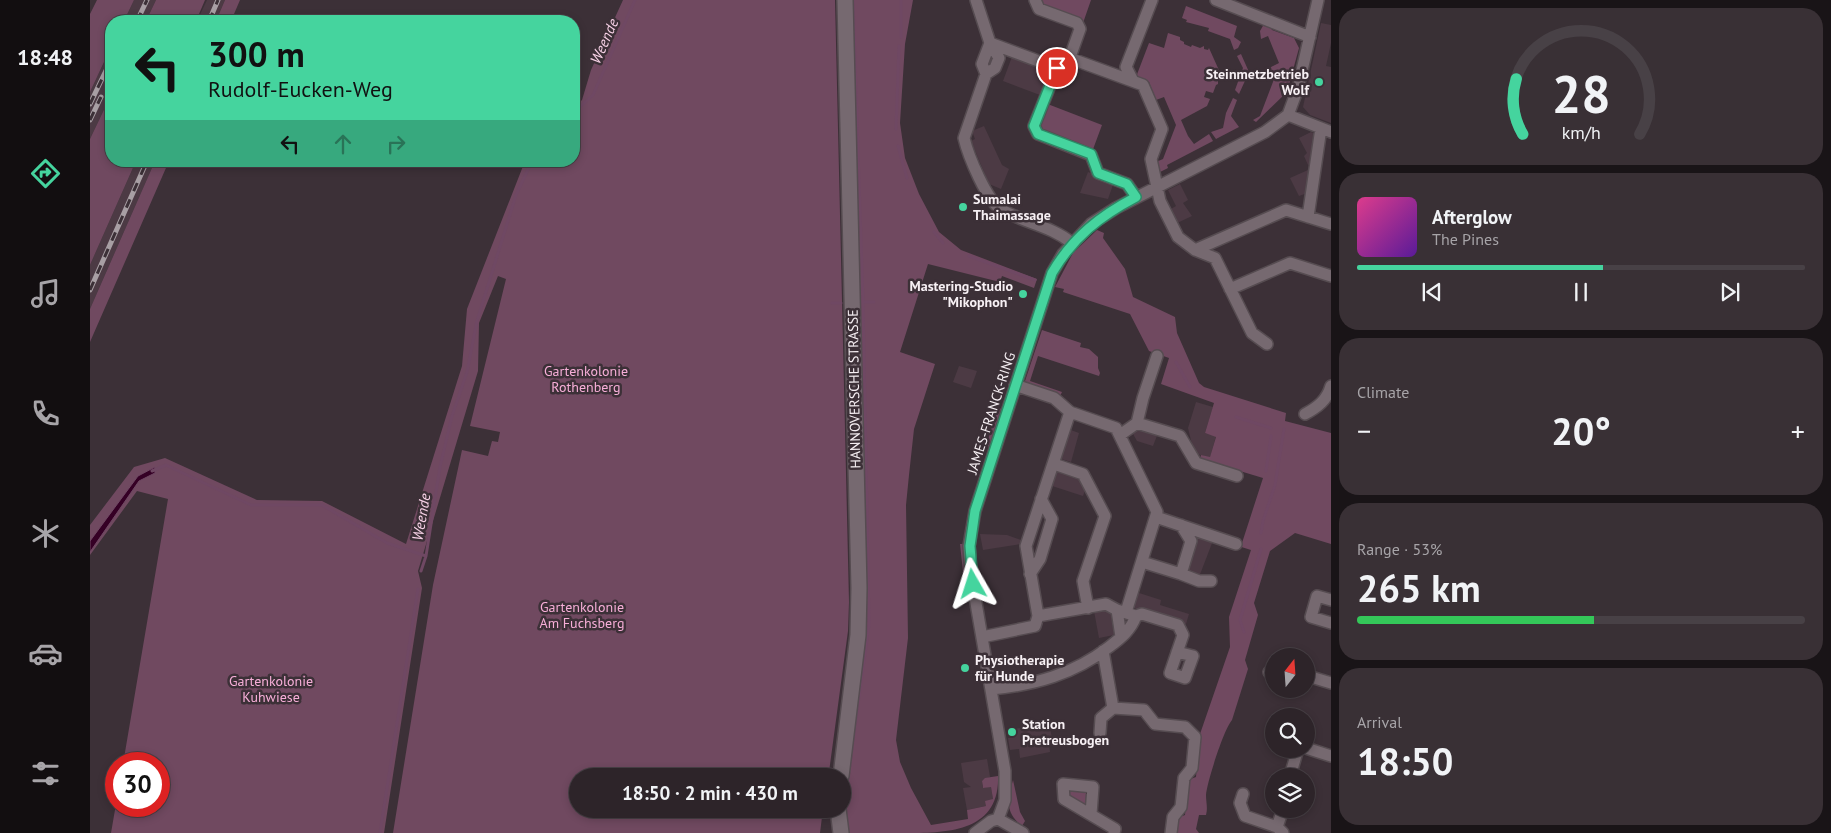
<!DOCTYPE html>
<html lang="en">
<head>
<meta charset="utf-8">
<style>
  body { margin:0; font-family:"PT Sans",sans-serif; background:#393035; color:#f1f3f6; height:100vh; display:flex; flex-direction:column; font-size:19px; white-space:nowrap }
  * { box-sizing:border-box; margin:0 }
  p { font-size:16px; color:#a7a4a8 }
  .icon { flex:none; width:28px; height:28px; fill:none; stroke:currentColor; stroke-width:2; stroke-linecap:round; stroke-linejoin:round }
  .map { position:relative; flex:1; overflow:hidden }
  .panel { display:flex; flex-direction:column; gap:8px; padding:8px; background:#191417; width:500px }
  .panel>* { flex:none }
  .banner { position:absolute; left:15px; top:15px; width:475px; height:152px; border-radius:20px; box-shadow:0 2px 8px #0003,0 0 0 1px #484146; background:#45d49e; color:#111; overflow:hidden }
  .needle { width:32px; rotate:17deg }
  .tools { position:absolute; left:1175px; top:648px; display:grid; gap:10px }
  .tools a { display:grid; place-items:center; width:50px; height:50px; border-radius:50%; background:#2d2429; box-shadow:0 2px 8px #0003,0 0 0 1px #484146; font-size:25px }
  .speed { position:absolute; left:15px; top:752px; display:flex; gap:10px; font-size:25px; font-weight:700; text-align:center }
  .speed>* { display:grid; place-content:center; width:65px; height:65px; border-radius:50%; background:#2d2429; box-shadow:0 2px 8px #0003,0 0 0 1px #484146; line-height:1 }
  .speed .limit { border:8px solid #d22; background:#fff; color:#111 }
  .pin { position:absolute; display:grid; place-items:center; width:42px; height:42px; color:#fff; margin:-21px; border:2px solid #fff; border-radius:50%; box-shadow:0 1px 5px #0007 }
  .me { position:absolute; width:55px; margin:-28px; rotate:354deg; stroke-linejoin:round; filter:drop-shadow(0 0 4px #0008) }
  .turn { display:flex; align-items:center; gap:18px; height:105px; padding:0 20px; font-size:22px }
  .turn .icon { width:65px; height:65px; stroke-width:2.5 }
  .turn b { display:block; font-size:35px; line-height:42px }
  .lanes { display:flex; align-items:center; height:48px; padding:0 20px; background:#0003; justify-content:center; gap:25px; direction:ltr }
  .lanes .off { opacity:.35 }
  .big { font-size:38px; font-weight:800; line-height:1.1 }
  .panel .card { flex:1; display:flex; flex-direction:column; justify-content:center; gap:8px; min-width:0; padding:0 18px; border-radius:20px; background:#393035 }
  .panel .dial { align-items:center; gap:0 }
  .dial svg { height:130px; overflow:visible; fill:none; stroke:#484146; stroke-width:7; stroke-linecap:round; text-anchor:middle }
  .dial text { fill:#f1f3f6; stroke:none }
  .song { display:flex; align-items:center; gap:15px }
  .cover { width:60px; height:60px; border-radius:8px; background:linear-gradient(135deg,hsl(330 70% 55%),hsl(270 70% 35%)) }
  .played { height:5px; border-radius:2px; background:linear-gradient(90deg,#45d49e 55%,#484146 55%) }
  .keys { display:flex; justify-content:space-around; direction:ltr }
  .heat { display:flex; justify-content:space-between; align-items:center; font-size:28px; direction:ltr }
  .charge { height:8px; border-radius:4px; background:linear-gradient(90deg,#34c759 53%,#484146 0) }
  .trip { position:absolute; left:479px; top:768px; width:282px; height:50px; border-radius:25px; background:#2d2429; box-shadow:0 2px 8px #0003,0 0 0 1px #484146; font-weight:800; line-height:50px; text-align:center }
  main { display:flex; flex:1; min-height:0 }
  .tab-bar { display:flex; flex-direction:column; width:90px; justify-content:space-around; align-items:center; background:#120e10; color:#a7a4a8 }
  .tab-bar .icon { width:35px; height:35px }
  .tab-bar .selected { color:#45d49e }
  .tab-bar b { font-size:22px; color:#f1f3f6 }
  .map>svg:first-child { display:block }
</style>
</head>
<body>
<main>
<nav class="tab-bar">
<b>18:48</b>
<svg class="icon selected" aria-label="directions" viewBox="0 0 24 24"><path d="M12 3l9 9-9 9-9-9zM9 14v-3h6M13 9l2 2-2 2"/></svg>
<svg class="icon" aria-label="music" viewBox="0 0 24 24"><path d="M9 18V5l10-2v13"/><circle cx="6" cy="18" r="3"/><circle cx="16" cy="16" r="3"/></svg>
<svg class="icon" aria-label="phone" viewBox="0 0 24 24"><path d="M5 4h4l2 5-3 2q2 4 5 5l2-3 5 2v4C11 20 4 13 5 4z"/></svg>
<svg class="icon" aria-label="climate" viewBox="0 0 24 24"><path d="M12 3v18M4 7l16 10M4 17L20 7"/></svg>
<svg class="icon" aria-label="car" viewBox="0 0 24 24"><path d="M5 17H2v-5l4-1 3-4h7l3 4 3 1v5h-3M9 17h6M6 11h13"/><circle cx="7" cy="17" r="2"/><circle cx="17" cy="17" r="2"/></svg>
<svg class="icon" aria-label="filters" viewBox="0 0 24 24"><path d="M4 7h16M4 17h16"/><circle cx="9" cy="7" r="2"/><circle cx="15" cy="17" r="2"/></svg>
</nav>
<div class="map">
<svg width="1241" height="833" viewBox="0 0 1241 833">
  <rect width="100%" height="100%" fill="#3c3037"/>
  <path fill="#4c3a44" d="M44,0H66L56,21H34Z
    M117,0H135L126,21H107Z
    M1231,23L1241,25V43L1236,66L1241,67V123L1220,115L1213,107Z
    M21,47V95L0,139V92Z
    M923,54L964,70L950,95L913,81Z
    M894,126L912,165L919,169L911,189L899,184L881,141L885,139L882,131Z
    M1221,132L1228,136L1224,162L1218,165L1214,156L1217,153L1209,138Z
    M46,161H65L0,309V265Z
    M1218,170L1220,192L1209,196L1200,178Z
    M998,172L1024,182L1018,199L990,193Z
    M1090,184L1098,200L1093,203L1102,216L1085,224L1081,209L1086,206L1078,190Z
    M869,366L887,371L881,388L863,382Z
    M1106,402L1123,407L1115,433L1126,436L1120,458L1104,453L1098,428Z
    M1051,428L1068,433L1063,446L1047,441L1042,432Z
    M978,429L989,433L981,462L968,458Z
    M969,470L991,477L996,487L993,496L959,485L963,473Z
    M1108,533L1124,538L1109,577L1097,573L1100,565L1097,564L1103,554Z
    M890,534L917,535L931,540V544L893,550Z
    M1046,592L1071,600L1070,605L1099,614L1096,624L1041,607Z
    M1020,609L1024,635L1009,638L1004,611Z
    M959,723L963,743L959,744L960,752L930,758L929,749L920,750L918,738L925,737L924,729Z
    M897,759L900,777L892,781V785L893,788L901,786L903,799L896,806L877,810L873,788L881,787L874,782L871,763Z"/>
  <path fill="#704960" d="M7,0H44L34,21H21V47L0,92V14Z
    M66,0H115L106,21H56Z
    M135,0H150L141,21H126Z
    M533,0H745L759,602L758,631L739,772L727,769L726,776H488V809H733L730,833H303L343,585L372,450L398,456L402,441L408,442L410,432L380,426L416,279L408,276L389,323L388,371L328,571L332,588L294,833H21L26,804V806H69V764H33L78,499L47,491L0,555V525L44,467L75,458L167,500L232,501L316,544L372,366L377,309L435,161H484V107L492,100L501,70Z
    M762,0H823L815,44L810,123L815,158L829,194L849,232L871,250L947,279L944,288L912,276L910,282L838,264L810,352L845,364L824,429L819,475L816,505L818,638L806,740L810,762L821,788L841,825L878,819L877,810L896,806L895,801L903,799L901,787L893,788L892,781L895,778L908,776C910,833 855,833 814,833C794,833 775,833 756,833L753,806L776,636Z
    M947,0H1001L993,23L949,7Z
    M1096,6L1147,26L1144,37L1151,42L1148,48L1144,50L1140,39L1118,31L1119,28L1096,22L1097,20L1092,18Z
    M1174,24L1180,26L1182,30L1204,38L1209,48L1197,92L1166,122L1163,120L1170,116L1186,74L1175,70L1189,63L1178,36L1171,39L1170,31Z
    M1078,33L1090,37V40L1094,42V44L1101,47L1102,45L1110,48L1114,46V49L1118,50L1119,48L1132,77H1128V84L1126,85L1123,93L1116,91L1114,97L1120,99L1117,106L1091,120L1098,136L1104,144L1119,134L1123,141L1077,165L1078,168L1068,173L1066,162L1073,159L1086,125L1074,97L1066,100L1059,82L1046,77L1059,43L1074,48Z
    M1151,54L1159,72L1149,94L1145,90L1153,68L1147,56Z
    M21,95V161H46L0,265V139Z
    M1143,98L1147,100L1141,116L1149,127L1126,139L1121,132L1133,128L1136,113Z
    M955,103L1012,125L1002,152L949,132L946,126Z
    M65,161H79L0,342V309Z
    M1007,230L1014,233L1013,238L1035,269L1043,297L1085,317L1087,333L1109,383L1114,387L1196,413L1195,421L1241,433V544L1205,533L1180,551L1164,603L1168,615L1155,660L1158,669L1142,720C1134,729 1117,782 1116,795C1116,802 1118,808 1116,815H1109L1106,829L1109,833H1085L1087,818L1095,815L1098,780L1106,777L1110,734L1140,647L1139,617L1161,550L1145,545L1146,541L1152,543L1173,478L1110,459L1111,455L1120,457L1126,437L1115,433L1124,403L1071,384L1079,358L1059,351L1040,314L973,292L974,289L965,287L983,253Z
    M952,330L991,343L990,347L999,349L1008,357V368L1010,373L1009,376L948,356L940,381L972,392L970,396L937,385L935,381Z
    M908,408L912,409L900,447L896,446Z
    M870,544H874L879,590L875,591Z
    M923,780L930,812L935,821L932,826C914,812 918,799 923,780Z
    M980,789L996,791L997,805L978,795Z"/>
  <path fill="#350025" stroke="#6f4863" d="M65,467V473L49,481L0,552V541L48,476Z"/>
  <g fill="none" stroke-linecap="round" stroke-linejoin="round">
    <path stroke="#6f4863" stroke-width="3" d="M811,37V0
      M484,112L503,95L545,0
      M806,129L809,46
      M808,146L817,178
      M844,232L853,243
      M879,256L945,280
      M772,302H784
      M742,303H751
      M1086,362L1100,387
      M1146,417L1181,428
      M62,471L76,465L161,505H232L297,543L336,556L350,467L362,416L377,372L387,321L426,195L442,161
      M1176,471L1181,436
      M1171,533L1173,521L1185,485L1194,429
      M331,571L336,556
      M1154,632L1150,620L1171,549
      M757,785L779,624L773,302L763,0
      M290,833L328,589"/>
    <g stroke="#564c51" stroke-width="14">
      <path id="minor" d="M886,0L900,43L967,68L944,126L948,134L1001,155L1008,173L1037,184L1046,197
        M945,0L949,9L987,23L990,29L979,60
        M1126,0L1220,37
        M967,68L982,59L1053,85L1072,129L1061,159L1070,201L1088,237L1105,250L1125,258L1162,333L1177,344
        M896,74L905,68L909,58L900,43L892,64L896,74L874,138C878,155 897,202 912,210C935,223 961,226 982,243
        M1043,81L1036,67L1062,0
        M1198,115L1208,88L1228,0
        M1198,115L1241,132
        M1218,217L1231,128
        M1105,250L1196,210L1241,224
        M1140,289L1200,263L1241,276
        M925,385L964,398L980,412L1026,428L1067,512L1036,612
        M1215,414C1228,407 1237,400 1241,386
        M1047,423L1090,436L1106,463L1147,476
        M1030,435L1047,423L1053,398L1067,356
        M964,464L993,474L1015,516L993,581L998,608
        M1066,517L1146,544
        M1052,562L1091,574L1101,541L1091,525
        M940,574L950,559L962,519L951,499
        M1091,574L1109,581H1121
        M1241,600L1227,596L1221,617L1241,623
        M948,616L936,546L980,412
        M892,637L945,626L948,616L1016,604L1027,610
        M1031,637L1027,610L1046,616L1052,614L1088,625L1093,635L1080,673L1095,678L1103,656L1087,652
        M1013,651L1023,708L1054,710L1065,724L1095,727L1105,737L1102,768L1094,778L1091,807L1083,817L1081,833
        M1179,672L1184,673
        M1216,677H1221L1241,683
        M901,689C945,685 984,674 1019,647C1031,638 1041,630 1046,616
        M1010,733L1011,718L1023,708
        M1216,748L1241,756
        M1200,776L1208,749
        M1153,794L1150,803L1155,816L1187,827
        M1193,809L1187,827L1193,833
        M1001,814L1003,787L973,784L974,799L1025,829L1024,833
        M908,819L915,800V771L881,574L879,546L885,511L962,273L973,254L1001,224L1026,208L1175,132L1198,115
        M908,819L933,833
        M885,833L901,821L908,819"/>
    </g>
    <g stroke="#564c51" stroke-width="18">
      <path id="tertiary" d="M751,776L768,635L769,588L755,0
        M748,809L751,833"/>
    </g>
    <use href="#minor" stroke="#766970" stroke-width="11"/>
    <use href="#tertiary" stroke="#766970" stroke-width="15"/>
    <g stroke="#a89fa4" stroke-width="5">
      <path id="rail" d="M47,21L57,0
        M119,21L128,0
        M0,104L21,60
        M0,120L11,97
        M0,290L57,161"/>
    </g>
    <use href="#rail" stroke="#3c3037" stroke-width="3" stroke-dasharray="9" stroke-linecap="butt"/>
  </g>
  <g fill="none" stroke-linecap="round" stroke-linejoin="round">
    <g stroke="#2d8a67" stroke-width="12">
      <path id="route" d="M883,584L880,546L885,511L962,273C983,237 1010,216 1046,197L1037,184L1008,173L1001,154L948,134L944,126L967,68"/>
    </g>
    <use href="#route" stroke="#45d49e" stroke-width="9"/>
  </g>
  <g fill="#45d49e" stroke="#3c3037" stroke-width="2">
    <circle cx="1229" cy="82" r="5"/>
    <circle cx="873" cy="207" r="5"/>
    <circle cx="933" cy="294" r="5"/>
    <circle cx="875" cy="668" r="5"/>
    <circle cx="922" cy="732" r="5"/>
  </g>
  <g text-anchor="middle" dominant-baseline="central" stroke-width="5" stroke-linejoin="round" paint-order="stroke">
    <g font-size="14" font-weight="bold" fill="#f7f0f4" stroke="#3c3037" text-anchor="start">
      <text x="1219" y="74" text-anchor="end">Steinmetzbetrieb<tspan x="1219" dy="16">Wolf</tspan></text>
      <text x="883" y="199">Sumalai<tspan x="883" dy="16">Thaimassage</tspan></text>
      <text x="923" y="286" text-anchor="end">Mastering-Studio<tspan x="923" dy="16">"Mikophon"</tspan></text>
      <text x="885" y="660">Physiotherapie<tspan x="885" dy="16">für Hunde</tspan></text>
      <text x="932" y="724">Station<tspan x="932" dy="16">Pretreusbogen</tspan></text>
    </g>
    <g font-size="14" fill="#f7aed8" stroke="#3c3037">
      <text x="496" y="371">Gartenkolonie<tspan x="496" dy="16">Rothenberg</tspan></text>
      <text x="492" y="607">Gartenkolonie<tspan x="492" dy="16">Am Fuchsberg</tspan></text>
      <text x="181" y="681">Gartenkolonie<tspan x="181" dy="16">Kuhwiese</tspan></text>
    </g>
    <g font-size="14" fill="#f7f0f4" stroke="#3c3037">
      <text transform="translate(764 389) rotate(-91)">HANNOVERSCHE STRASSE</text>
      <text transform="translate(901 413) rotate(-72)">JAMES-FRANCK-RING</text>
    </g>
    <g font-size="15" font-style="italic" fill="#f8d2e7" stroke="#3c3037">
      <text transform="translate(514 41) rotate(-66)">Weende</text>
      <text transform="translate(331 517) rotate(-80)">Weende</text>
    </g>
  </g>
</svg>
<div class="tools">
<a><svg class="needle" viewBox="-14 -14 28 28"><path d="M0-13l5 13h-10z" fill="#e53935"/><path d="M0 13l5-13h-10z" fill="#a7a4a8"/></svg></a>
<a><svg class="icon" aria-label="search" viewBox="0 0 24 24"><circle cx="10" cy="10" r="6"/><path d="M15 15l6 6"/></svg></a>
<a><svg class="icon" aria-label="layers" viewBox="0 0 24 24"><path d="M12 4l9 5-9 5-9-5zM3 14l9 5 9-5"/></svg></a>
</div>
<div class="speed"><div class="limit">30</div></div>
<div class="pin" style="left:967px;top:68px;background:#d93025"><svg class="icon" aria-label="arrive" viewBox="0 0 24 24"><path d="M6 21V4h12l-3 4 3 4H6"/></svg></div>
<svg class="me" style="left:883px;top:584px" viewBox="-20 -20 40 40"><path d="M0-17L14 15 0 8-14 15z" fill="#45d49e" stroke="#fff" stroke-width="4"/></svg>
<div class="trip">18:50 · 2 min · 430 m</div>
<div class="banner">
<div class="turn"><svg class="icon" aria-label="left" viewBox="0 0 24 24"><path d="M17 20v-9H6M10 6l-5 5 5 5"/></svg><div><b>300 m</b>Rudolf-Eucken-Weg</div></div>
<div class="lanes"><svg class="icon" aria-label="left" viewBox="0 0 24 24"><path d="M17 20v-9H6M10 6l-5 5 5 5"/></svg><svg class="icon off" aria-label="ahead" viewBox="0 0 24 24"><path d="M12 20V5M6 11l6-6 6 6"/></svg><svg class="icon off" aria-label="right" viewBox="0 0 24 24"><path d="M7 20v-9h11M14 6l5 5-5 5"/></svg></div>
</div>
</div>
<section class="panel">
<div class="card dial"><svg viewBox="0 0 100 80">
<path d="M14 69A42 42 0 1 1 86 69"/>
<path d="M14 69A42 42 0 0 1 10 35" stroke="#45d49e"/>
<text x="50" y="56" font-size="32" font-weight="700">28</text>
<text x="50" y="72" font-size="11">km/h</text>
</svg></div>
<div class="card">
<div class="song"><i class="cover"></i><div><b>Afterglow</b><p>The Pines</p></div></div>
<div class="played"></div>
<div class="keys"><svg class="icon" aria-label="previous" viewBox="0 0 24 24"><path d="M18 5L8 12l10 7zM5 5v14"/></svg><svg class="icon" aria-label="pause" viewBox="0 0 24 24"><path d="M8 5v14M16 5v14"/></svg><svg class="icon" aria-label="next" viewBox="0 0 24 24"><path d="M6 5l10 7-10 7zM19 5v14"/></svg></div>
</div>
<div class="card"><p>Climate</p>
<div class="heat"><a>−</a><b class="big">20°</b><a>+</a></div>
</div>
<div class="card"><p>Range · 53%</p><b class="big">265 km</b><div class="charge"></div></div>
<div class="card"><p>Arrival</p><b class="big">18:50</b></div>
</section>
</main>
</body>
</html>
